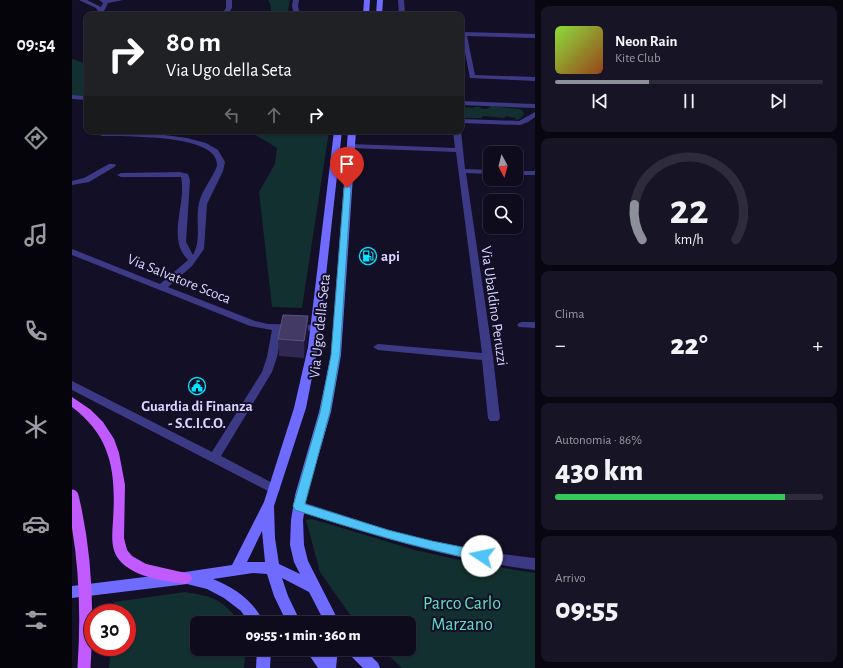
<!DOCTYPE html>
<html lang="it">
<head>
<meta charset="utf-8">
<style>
  body { margin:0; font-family:"Alegreya Sans",sans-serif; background:#171425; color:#f1f3f6; height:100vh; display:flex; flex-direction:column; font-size:15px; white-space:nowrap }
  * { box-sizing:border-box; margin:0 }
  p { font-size:13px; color:#9b9ba3 }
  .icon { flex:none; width:22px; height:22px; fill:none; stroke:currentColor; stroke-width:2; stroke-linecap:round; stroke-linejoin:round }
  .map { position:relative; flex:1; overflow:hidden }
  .drawer { display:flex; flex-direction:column; gap:6px; padding:6px; background:#08060f; width:308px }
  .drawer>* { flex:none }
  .top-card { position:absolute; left:12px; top:12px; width:380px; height:122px; border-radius:8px; box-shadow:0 1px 3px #0004,0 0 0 1px #2e2b3b; background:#202124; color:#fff; overflow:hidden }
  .needle { width:26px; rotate:173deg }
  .controls { position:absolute; left:411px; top:146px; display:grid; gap:8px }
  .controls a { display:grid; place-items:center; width:40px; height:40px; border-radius:8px; background:#0e0b1c; box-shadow:0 1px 3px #0004,0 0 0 1px #2e2b3b; font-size:20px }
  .speed { position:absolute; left:12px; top:604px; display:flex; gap:8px; font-size:20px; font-weight:700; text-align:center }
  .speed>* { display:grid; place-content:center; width:52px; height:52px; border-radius:50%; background:#0e0b1c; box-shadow:0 1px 3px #0004,0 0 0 1px #2e2b3b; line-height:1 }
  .speed .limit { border:6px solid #d22; background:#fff; color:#111 }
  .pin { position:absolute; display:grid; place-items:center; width:34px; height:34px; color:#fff; margin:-41px -17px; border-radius:50% 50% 50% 0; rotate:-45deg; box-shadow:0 0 4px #0007 }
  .pin .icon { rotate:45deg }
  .me { position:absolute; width:44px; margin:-22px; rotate:281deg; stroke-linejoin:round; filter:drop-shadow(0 0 3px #0008) }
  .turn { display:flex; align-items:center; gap:14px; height:84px; padding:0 16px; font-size:18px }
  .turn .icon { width:52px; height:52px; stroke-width:2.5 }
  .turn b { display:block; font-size:28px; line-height:34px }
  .lanes { display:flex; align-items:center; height:38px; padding:0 16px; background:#0003; justify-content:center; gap:20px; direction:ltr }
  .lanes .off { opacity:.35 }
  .big { font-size:30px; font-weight:800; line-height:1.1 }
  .drawer .widget { flex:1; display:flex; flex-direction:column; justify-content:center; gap:6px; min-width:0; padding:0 14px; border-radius:8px; background:#171425 }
  .drawer .dial { align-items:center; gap:0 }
  .dial svg { height:104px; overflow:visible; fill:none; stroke:#2e2b3b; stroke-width:7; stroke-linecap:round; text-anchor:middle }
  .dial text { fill:#f1f3f6; stroke:none }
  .song { display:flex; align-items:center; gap:12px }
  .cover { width:48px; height:48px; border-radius:6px; background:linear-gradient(135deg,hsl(90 70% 55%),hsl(20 70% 35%)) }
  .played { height:4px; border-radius:2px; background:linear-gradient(90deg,#8c9099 35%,#2e2b3b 35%) }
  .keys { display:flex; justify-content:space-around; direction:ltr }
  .heat { display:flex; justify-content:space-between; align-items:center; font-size:22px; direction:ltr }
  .charge { height:6px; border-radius:3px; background:linear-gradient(90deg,#34c759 86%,#2e2b3b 0) }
  .trip { position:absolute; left:118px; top:616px; width:226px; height:40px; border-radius:8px; background:#0e0b1c; box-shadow:0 1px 3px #0004,0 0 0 1px #2e2b3b; font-weight:800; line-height:40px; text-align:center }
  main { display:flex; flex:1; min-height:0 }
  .tabs { display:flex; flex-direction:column; width:72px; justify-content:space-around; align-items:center; background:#06040b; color:#9b9ba3 }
  .tabs .icon { width:28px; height:28px }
  .tabs .on { color:#8c9099 }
  .tabs b { font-size:18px; color:#f1f3f6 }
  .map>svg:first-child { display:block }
</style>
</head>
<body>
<main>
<nav class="tabs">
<b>09:54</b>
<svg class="icon on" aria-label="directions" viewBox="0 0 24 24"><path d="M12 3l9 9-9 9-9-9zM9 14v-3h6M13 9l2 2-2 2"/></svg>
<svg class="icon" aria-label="music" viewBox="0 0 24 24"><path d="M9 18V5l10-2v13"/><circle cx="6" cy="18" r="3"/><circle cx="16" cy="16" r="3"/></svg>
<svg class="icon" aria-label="phone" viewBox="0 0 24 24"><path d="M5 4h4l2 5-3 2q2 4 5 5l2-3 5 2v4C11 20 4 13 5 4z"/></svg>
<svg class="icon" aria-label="climate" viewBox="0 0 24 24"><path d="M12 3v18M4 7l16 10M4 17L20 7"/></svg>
<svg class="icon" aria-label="car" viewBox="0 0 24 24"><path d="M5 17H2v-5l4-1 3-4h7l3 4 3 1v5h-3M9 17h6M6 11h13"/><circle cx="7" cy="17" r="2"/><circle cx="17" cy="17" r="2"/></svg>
<svg class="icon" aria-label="filters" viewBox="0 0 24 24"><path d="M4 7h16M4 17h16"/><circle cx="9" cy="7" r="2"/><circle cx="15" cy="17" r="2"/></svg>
</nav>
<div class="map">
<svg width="463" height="668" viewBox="0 0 463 668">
  <rect width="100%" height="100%" fill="#130f26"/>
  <path fill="#12302f" d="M196,0H218L216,10L219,15H196C200,10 200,6 196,0Z
    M0,59L15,64V96L0,95Z
    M420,106L448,109L451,111L452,114L448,119L443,120L444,118L434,116L432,118L411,116L409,118H389V107L401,108L402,107H409L408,108L414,109Z
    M177,131H257L230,308L200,307L187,192L203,164L205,148Z
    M240,519L343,550L405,564L463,573V668H330L310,649H337V623H284L248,572L234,520Z
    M113,592C143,597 147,598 168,621L169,623H125V649H174L172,668H37L39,647H55V613H41L42,602Z"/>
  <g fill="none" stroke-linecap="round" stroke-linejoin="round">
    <path fill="#3d3a85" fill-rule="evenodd" d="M7,0H15L29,7L31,3L27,0H51L36,3L32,11L35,15H29L24,8Z
      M154,0H160V8L155,15H149L154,8Z
      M221,0H227L226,6L228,15H222L220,6Z
      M326,0H332L333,15H327Z
      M389,32L463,34V38L395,36L403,75L463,77V81L398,78Z
      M0,95L15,96V100L0,99Z
      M389,101L463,104V108L389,105Z
      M463,112V117L456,122L448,125L389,123V119L447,121Z
      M381,131H389L393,169L418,170V174L394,173L421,357L428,418L426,421H418L416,418L410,360L306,350L301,347L306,344L410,353L384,152L279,148L275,146L279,144L383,148Z
      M27,132L77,133L115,138L134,143L146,150L153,162L151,171L135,204L132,249L120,266L96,287L183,321L196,324L243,325L248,328L243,331L210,330L205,357L200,372L149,456L206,486L208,489L206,492L202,494L198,492L0,390V381L140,452L190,372L195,357L200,330L178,326L0,255V249L88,284L116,260C94,238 115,204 109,177H49L45,175L49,173L108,172L116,174L118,180L114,242L121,255C130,239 123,220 127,203C130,190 140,179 145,166C148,133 51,137 30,136L26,134Z
      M37,164H43L44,166L17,182L0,185V181L12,178Z
      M444,171H463V175H444Z
      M450,322H463V328L447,327L445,325L447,323Z
      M227,501C257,510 287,521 317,530C365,543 414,553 463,558V570C380,560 302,536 223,510L221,506L223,502Z"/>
    <path fill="#6f6bff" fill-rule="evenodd" d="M292,0H298L297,15H291Z
      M305,0H311L310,15H304Z
      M262,131H270L246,347L234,408L202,506L203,538L207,564L228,574L222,562L218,545L219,520L223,495L247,412L259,355L276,131H284L269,355L259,412L235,495L231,520L232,545L236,561L263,614L265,623H251V619L237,592L210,578L216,596L229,623H215L202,596L195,574L181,573L141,579C163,588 182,601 192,623H177L169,611L152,598L135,589L115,584L0,598V586L113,572L160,565L192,502L222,408L236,347ZM190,531L193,562H175Z
      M185,649H199L198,668H184Z
      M233,649H249L251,652L252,649H266L264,668H246Z
      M275,649H292L306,663L308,668H291L277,654Z"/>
    <path fill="#c25bff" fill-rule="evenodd" d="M0,397L19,410L31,422L42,439L47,453L53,485L52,538L55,550L60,556L74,564L118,574L120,578L118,582L113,584C93,581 66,578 50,563C38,552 40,536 41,521C44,473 40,437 0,407Z"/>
    <path stroke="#c25bff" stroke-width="13" d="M0,496C14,553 16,609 12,668"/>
  </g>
  <path fill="#312854" d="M236,316V333L232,358L207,356L206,339Z"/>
  <path fill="#1d163a" d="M236,316V333L232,358V341Z"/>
  <path fill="#433a66" stroke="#5a527e" d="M211,315L236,316L232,341L206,339Z"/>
  <path fill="#4fc3f7" stroke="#337fa1" d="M275,185L279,188L268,355L258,412L233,504L316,530L360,541L410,551L414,552L416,556L414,560L410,561C345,548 285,530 223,510L221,506L248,412L259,355L272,188Z"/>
  <defs>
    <g id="fuel-ring" transform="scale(0.9)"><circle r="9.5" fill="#130f26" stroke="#00e5ff" stroke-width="1.5"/><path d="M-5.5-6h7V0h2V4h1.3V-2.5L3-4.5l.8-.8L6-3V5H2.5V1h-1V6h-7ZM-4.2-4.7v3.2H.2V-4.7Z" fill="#00e5ff"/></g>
    <g id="civic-ring" transform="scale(0.9)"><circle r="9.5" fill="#130f26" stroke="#00e5ff" stroke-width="1.5"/><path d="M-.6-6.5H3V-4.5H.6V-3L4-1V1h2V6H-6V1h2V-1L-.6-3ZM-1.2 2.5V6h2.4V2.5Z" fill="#00e5ff"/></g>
  </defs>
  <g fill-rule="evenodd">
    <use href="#fuel-ring" x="296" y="256"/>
    <use href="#civic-ring" x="125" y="386"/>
  </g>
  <g text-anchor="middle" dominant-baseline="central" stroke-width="4" stroke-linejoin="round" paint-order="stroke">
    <g font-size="15" font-weight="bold" fill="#d9d4ff" stroke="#130f26" text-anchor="start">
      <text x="309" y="256">api</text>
      <text x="125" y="406" text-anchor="middle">Guardia di Finanza<tspan x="125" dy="17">- S.C.I.C.O.</tspan></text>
    </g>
    <g font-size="15" fill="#d9d4ff" stroke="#130f26">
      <text transform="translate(107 279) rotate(22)">Via Salvatore Scoca</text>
      <text transform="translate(422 306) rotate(82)">Via Ubaldino Peruzzi</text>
      <text transform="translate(248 326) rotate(-84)">Via Ugo della Seta</text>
    </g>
    <g font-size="18" fill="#5fe0c0" stroke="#130f26">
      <text x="390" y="604">Parco Carlo<tspan x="390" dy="21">Marzano</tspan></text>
    </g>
  </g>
</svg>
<div class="controls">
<a><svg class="needle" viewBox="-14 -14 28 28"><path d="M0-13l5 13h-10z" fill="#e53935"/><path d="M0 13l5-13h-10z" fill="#9b9ba3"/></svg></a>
<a><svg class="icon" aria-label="search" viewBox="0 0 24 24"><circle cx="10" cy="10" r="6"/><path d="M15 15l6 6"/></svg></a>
</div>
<div class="speed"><div class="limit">30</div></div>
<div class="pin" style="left:275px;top:188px;background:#d93025"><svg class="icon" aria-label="arrive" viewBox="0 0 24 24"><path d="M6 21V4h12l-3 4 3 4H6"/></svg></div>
<svg class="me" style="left:410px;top:556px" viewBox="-20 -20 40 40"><circle r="19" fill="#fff"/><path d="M0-13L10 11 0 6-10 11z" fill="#4fc3f7"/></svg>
<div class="trip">09:55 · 1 min · 360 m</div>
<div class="top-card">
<div class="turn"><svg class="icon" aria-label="right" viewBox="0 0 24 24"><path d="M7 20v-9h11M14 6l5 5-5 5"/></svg><div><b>80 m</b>Via Ugo della Seta</div></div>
<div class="lanes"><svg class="icon off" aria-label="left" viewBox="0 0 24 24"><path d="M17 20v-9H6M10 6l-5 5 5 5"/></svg><svg class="icon off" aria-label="ahead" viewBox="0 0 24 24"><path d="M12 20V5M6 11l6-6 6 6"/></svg><svg class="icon" aria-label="right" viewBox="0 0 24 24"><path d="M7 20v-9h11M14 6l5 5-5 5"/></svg></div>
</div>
</div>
<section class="drawer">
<div class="widget">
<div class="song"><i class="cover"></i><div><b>Neon Rain</b><p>Kite Club</p></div></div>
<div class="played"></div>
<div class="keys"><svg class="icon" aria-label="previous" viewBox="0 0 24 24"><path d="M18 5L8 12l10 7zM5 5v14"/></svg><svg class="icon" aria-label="pause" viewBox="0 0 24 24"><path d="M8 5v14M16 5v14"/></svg><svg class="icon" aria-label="next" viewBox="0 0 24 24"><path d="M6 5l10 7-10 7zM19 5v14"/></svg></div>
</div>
<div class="widget dial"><svg viewBox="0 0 100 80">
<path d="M14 69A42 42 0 1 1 86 69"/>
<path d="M14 69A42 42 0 0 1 8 42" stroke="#8c9099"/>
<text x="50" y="56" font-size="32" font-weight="700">22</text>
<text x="50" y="72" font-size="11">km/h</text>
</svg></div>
<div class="widget"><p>Clima</p>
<div class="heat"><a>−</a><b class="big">22°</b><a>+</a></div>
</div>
<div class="widget"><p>Autonomia · 86%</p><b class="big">430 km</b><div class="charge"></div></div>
<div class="widget"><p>Arrivo</p><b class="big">09:55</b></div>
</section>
</main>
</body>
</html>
